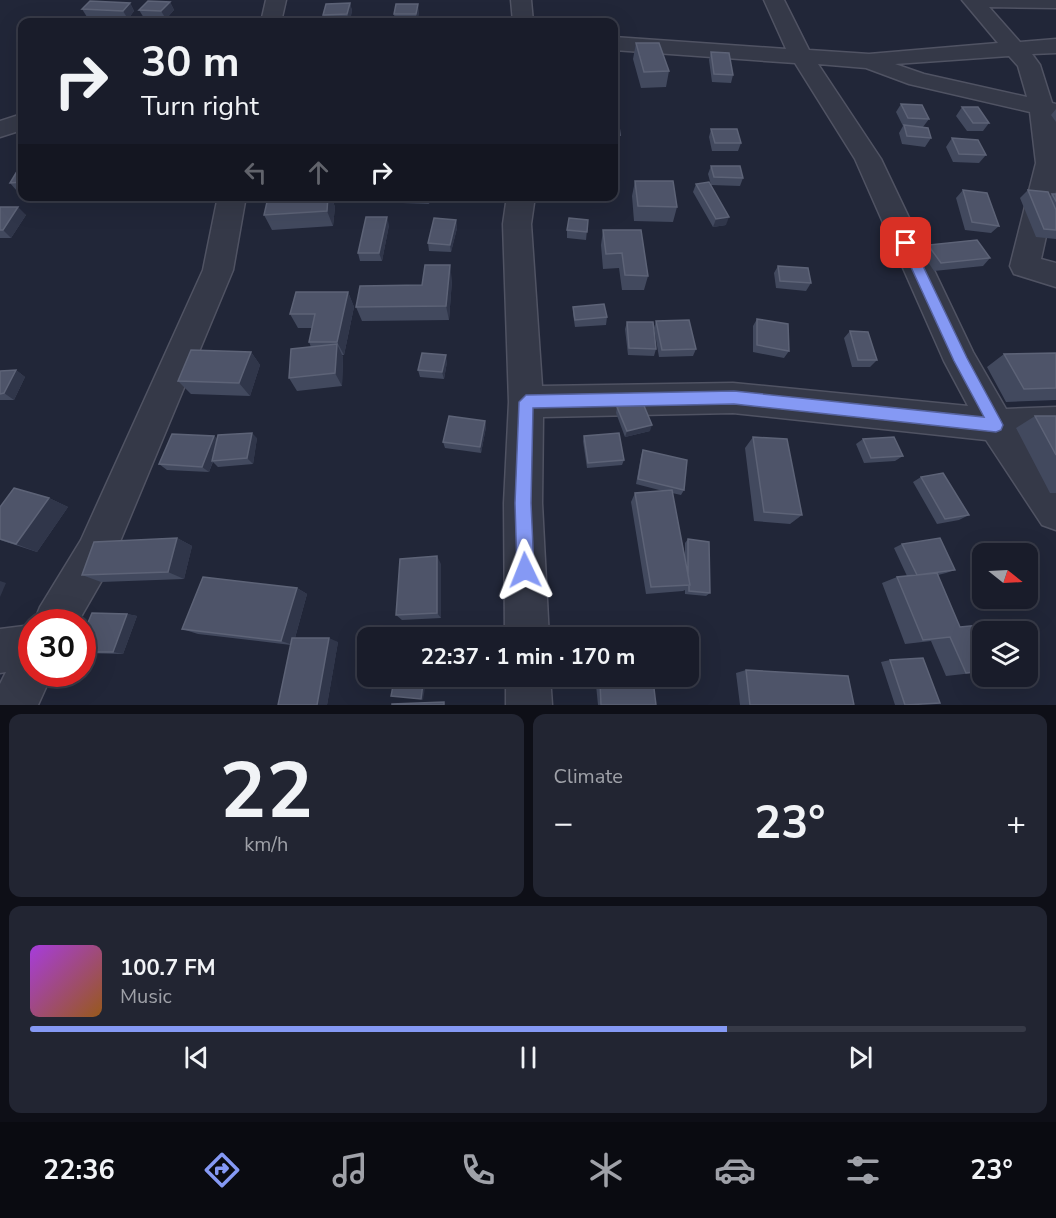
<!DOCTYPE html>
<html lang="en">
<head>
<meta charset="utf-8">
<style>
  body { margin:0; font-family:"Nunito Sans",sans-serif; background:#222532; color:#f1f3f6; height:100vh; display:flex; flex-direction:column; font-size:22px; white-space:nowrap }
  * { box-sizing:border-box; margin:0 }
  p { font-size:20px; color:#9fa1a8 }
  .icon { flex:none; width:33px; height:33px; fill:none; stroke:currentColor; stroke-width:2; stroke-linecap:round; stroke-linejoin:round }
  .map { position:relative; height:705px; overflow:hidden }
  .side { display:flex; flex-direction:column; gap:9px; padding:9px; background:#0e0f17; flex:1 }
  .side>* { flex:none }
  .guide { position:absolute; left:18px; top:18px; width:600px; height:183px; border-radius:12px; box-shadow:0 6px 24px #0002,0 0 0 2px #373a47; background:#191c2a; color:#f1f3f6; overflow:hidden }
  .needle { width:39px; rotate:108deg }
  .buttons { position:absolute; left:972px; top:543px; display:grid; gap:12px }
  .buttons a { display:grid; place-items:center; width:66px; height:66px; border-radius:12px; background:#191c2a; box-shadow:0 6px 24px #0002,0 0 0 2px #373a47; font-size:30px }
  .speed { position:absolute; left:18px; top:609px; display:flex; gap:12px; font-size:30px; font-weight:700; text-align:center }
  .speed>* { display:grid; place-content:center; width:78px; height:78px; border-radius:50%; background:#191c2a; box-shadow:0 6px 24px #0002,0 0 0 2px #373a47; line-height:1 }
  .speed .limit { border:9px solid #d22; background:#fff; color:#111 }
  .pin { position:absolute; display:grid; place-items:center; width:51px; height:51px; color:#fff; margin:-26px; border-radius:12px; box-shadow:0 3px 9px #0006 }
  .me { position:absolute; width:66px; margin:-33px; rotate:358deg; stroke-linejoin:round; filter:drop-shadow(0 0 4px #0008) }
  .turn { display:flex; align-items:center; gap:21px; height:126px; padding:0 24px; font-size:27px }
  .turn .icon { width:78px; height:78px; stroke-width:2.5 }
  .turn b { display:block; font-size:42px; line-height:51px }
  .lanes { display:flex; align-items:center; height:57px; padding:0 24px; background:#0003; justify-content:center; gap:30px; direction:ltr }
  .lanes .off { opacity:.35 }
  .big { font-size:45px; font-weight:700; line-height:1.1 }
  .side .card { flex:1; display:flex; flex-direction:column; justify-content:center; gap:9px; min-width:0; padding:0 21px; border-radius:12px; background:#222532 }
  .side .dial { align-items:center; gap:0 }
  .dial b { font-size:78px; line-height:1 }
  .song { display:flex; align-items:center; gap:18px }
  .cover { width:72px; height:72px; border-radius:9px; background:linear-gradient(135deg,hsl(280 70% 55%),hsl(30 70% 35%)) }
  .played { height:6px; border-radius:3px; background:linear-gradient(90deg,#8599f4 70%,#373a47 70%) }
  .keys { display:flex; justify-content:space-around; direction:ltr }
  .heat { display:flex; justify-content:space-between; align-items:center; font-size:33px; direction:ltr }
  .side .tiles { flex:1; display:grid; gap:9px; grid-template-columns:1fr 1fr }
  .card:last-child { grid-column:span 2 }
  .trip { position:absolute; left:357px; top:627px; width:342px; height:60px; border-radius:12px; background:#191c2a; box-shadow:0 6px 24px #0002,0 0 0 2px #373a47; font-weight:700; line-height:60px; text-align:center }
  .dock { display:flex; height:96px; justify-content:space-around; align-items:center; background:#0a0b11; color:#9fa1a8 }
  .dock .icon { width:42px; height:42px }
  .dock .current { color:#8599f4 }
  .dock b { font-size:27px; color:#f1f3f6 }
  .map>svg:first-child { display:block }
</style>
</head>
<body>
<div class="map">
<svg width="1056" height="705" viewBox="0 0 1056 705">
  <rect width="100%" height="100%" fill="#212638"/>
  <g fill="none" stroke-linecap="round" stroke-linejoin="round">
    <g stroke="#505363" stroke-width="3">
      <path id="minor" d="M266,0H286L281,22H261Z
        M511,0H531L533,22H513Z
        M764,0H784L809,50L869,54L998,43L962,0H1056V8L989,7L1020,42L1056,39V53L1032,54L1040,65L1052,103L1056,104V191L1041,259L1056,263V287L1014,274L1010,266L1036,163L1030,112L909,84L866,68L818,64L881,159L973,352L1006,409L1056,407V439L1028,440L1056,479V530L1042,525L986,440L733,413L543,417L542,503L549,638H505L504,503L509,402L503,224L507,196H535L531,224L542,386L733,383L968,406L944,361L855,159L795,63L614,50V37L786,49ZM1009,56L1018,66L1027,97L924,74L895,64Z
        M22,114V130L0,137V121Z
        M218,196H246L233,270L109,568L78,622H34L40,607L81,540L203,270Z
        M32,625V674H52L38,705H0V684L6,672L0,673V629Z
        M506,676H550L552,705H506Z"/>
    </g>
    <use href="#minor" fill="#353948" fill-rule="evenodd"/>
  </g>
  <path fill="#42495e" d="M170,2L174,10L166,19L144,18L139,10Z
    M130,3L134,11L128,19L87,17L82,9Z
    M350,3L352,11L350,19L391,20L392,22H325L323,15Z
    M419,12L417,22H395L394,14Z
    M636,43L669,71L666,87L641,88L633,59Z
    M711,52L733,75L731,83L712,82L709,60Z
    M901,104L929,119L923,127L931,138L925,147L902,144L899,133L903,126L896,112Z
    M962,107L989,123L983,131H967L956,116Z
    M1056,109V122L1051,115Z
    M614,117L620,135L618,150H614Z
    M711,129L741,143L738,151H712L709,137Z
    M952,138L986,155L979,163L953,162L946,147Z
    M711,166L743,178L740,186L711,185L708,174Z
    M22,168V191H17L10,183Z
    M635,181L677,207L673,222L634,221L632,196Z
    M696,184L726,225L713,227L693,192Z
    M963,190L999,226L991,233L965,230L956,198Z
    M1028,190L1050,196L1052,194H1056V239L1036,237L1020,198Z
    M281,196H331L335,207L333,226L272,230L264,215L283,201Z
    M400,196H431L429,204L402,203Z
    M0,207L26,215L11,238H0Z
    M456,220L457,228L451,252L429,251L428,243Z
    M588,220L586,240L567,238V230Z
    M389,225L382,261H360L358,253Z
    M603,230L648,276L644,290H622L619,268L603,269L601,245Z
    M928,245L990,258L983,266L934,271L922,253Z
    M778,266L811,283L806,291L776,288L774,273Z
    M452,280L449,320L362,321L356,307Z
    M348,292L354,307L344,355H342L343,357L342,386L297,391L289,378L311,347L309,342L312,328H298L290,314Z
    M573,307L607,317L606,325L575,327L573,314Z
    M757,319L789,351L784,358L753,352V326Z
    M656,321L696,349L693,356L659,357L654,328Z
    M627,322L656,349L654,356L628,355L625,329Z
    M850,331L877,360L870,367H852L844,338Z
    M251,352L260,365L250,396L191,394L178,381Z
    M1056,353V400L1006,402L987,367L1004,354Z
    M447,362L444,379L420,377L418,370Z
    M16,370L25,377L14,400H0V371Z
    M617,407L650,431L625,437L616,413Z
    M1035,416H1056V493H1050L1016,428Z
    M485,421L486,427L481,453L445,448L443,442Z
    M214,436L217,439L257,438L253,464L218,467L213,462L209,472L167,470L159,464Z
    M584,436L624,460L622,465L587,468L583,441Z
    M753,437L802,515L790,524L754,521L745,448Z
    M863,439L903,456L895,461L864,463L856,444Z
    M643,450L684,490L681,495L672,493L685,556V543L688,539L710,593L706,596L685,594V590L683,591L646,594L631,502L635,493L663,491L636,484L641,456Z
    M921,477L969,515L959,520L937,524L913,482Z
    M49,498L68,507L37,552L0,540V507Z
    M177,538L192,546L184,579L101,582L82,575Z
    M902,544L955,570L946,573L938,575L960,627L982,632V672L946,676L931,641L905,644L882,583L897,577L907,576L894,548Z
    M441,564V618L402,620L396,615Z
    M297,588L307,594L295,638L338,642L327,705H278L291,645L198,634L182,629Z
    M127,614L137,616L123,654L82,653V637Z
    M890,660L908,705H895L881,662Z
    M746,670L854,705H740L736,673Z
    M600,682L656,705H598L596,685Z"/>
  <path fill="#30364a" d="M170,2L174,10L166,19L161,11Z
    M130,3L134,11L128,19L123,11Z
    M350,3L352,11L350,22L347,14Z
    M418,4L419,12L417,22L416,14Z
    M328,196H331L335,207L333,226L327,211Z
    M427,196H431L429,204Z
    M18,207L26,215L11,238L3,230Z
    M387,217L389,225L382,261L379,253Z
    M729,217L726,225L713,227L716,219Z
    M456,220L457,228L451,252L450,245Z
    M450,265L452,280L449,320L446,306Z
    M348,292L354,307L344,355L337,342Z
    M337,344L343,357L342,386L335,373Z
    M251,352L260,365L250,396L239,383Z
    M446,355L447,362L444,379L442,372Z
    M16,370L25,377L14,400L4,393Z
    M485,421L486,427L481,453L480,447Z
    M652,425L650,431L625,437L627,431Z
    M252,433L257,438L253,464L247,458Z
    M214,436L220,442L209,472L202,467Z
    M49,498L68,507L37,552L16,544Z
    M177,538L192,546L184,579L168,572Z
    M437,556L441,564V618L437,613Z
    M0,581L6,583L0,597Z
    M297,588L307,594L293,645L281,641Z
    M127,614L137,616L123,654L113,652Z
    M329,638L338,642L327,705H317Z
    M424,676H427L423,700L421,699Z"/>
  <path fill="#4e5469" stroke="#5d6377" stroke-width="1.5" d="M90,1L130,3L123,11L82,9Z
    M148,1L170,2L161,11L139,10Z
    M350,3L347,14L323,15L326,4Z
    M396,4H418L416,14H394Z
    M347,19L391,20L390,22H345Z
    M636,43H659L669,71L644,72Z
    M711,52L729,53L733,75L714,74Z
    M901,104L922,105L929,119L908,118Z
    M962,107H978L989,123H973Z
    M614,117H618L620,135L614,134Z
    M904,125L928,128L931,138L907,136Z
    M711,129H737L741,143H715Z
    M952,138L978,140L986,155L959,154Z
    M711,166H740L743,178L714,177Z
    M19,168H22V182L10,183Z
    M635,181H673L677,207L638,206Z
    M709,182L729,217L716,219L696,184Z
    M963,190L987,193L999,226L972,222Z
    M1028,190L1048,192L1056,210V230L1044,229Z
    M1052,194H1056V201Z
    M281,196H300L299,197H281Z
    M300,196H328L327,211L264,215L267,202L299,200Z
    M0,207H18L3,230H0Z
    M366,217H387L379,253H358Z
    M434,218L456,220L450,245L428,243Z
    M569,218L588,220L587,232L567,230Z
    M603,230H641L648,276L625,275L622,253L606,254Z
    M977,240L990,258L941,263L928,245Z
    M425,265H450L446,306L356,307L360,286L422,285Z
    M778,266L808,268L811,283L780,281Z
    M296,292H348L337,342H309L315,314H290Z
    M604,304L607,317L575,320L573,307Z
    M757,319L788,324L789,351L757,345Z
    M689,320L696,349L662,350L656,321Z
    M627,322H653L656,349L629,348Z
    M850,331L868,332L877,360H858Z
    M337,344L335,373L289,378L291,349Z
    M191,350L251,352L239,383L178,381Z
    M422,353L446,355L442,372L418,370Z
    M1056,353V388L1024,389L1004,354Z
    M16,370L4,393L0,394V371Z
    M642,401L652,425L627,431L617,407Z
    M449,416L485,421L480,447L443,442Z
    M1035,416H1056V455Z
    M252,433L247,458L212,461L218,435Z
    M619,433L624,460L588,463L584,436Z
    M172,434L214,436L202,467L159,464Z
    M753,437L787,439L802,515L764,512Z
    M894,437L903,456L871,458L863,439Z
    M643,450L687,460L684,490L638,479Z
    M943,473L969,515L945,519L921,477Z
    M14,488L49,498L16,544L0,539V507Z
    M672,490L690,585L651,587L635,493Z
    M177,538L168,572L82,575L94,542Z
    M940,538L955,570L917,575L902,544Z
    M688,539L709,542L710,593L689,591V586L690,585L688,575Z
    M437,556V613L396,615L400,559Z
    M937,573L960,627L1012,622L1017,632H982V671L966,673L950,637L923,640L897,577Z
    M203,577L297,588L281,641L182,629Z
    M92,613L127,614L113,652H82V637Z
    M292,638H329L317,705H278Z
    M1028,653L1034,666L1028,667Z
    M923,658L940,703L905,705L890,660Z
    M746,670L848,676L854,705H750Z
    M395,676H424L421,699L391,696Z
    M653,680L656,705H601L600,682Z
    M444,702V705H392V704Z"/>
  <path fill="#8599f4" stroke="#56639f" stroke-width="1.5" d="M906,238L912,243L967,358L1001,421L1003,425L1001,430L996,432L734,404L533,408L531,503L534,570L531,576L525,579L519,576L517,570L515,503L519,402L526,395L734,391L984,417L954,361L900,243Z"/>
</svg>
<div class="buttons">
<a><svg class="needle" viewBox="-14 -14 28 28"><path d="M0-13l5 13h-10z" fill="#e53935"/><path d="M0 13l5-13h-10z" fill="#9fa1a8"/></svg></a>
<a><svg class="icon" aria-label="layers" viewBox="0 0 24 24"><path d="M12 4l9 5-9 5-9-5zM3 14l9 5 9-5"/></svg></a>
</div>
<div class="speed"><div class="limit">30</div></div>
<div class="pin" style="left:906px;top:243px;background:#d93025"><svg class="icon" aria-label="arrive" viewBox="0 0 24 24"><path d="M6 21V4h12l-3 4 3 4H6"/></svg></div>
<svg class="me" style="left:525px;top:570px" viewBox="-20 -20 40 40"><path d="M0-17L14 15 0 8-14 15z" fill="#8599f4" stroke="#fff" stroke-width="4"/></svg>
<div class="trip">22:37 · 1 min · 170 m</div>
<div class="guide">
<div class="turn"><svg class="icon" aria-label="right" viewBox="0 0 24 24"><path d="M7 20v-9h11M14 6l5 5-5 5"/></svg><div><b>30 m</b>Turn right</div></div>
<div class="lanes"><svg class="icon off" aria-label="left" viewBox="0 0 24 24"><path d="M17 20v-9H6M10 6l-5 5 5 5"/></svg><svg class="icon off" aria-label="ahead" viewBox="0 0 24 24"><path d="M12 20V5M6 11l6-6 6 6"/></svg><svg class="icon" aria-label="right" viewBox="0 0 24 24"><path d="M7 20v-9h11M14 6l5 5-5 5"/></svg></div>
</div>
</div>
<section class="side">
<div class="tiles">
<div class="card dial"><b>22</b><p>km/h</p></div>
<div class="card"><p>Climate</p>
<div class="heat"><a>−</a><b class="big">23°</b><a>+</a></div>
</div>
<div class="card">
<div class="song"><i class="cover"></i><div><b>100.7 FM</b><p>Music</p></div></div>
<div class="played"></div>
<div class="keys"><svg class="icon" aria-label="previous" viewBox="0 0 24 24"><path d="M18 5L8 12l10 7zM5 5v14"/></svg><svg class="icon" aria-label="pause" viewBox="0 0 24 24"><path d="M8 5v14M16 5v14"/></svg><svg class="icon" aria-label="next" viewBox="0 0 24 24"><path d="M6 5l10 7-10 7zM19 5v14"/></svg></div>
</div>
</div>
</section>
<nav class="dock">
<b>22:36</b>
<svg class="icon current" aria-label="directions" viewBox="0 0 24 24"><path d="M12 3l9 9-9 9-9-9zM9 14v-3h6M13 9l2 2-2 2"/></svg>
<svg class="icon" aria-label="music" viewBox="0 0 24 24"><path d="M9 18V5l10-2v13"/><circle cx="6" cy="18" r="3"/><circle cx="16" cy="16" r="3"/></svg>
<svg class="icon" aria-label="phone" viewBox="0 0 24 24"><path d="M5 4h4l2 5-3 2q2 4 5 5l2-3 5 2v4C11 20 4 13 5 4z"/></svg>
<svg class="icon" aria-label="climate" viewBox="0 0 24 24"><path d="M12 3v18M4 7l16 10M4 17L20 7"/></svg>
<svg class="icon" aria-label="car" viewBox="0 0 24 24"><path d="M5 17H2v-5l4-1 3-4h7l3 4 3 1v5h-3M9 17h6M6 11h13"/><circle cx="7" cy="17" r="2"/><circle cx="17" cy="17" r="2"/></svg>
<svg class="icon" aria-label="filters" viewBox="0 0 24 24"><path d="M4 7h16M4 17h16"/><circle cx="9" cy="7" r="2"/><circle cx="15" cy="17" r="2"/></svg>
<b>23°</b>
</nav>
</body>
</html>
